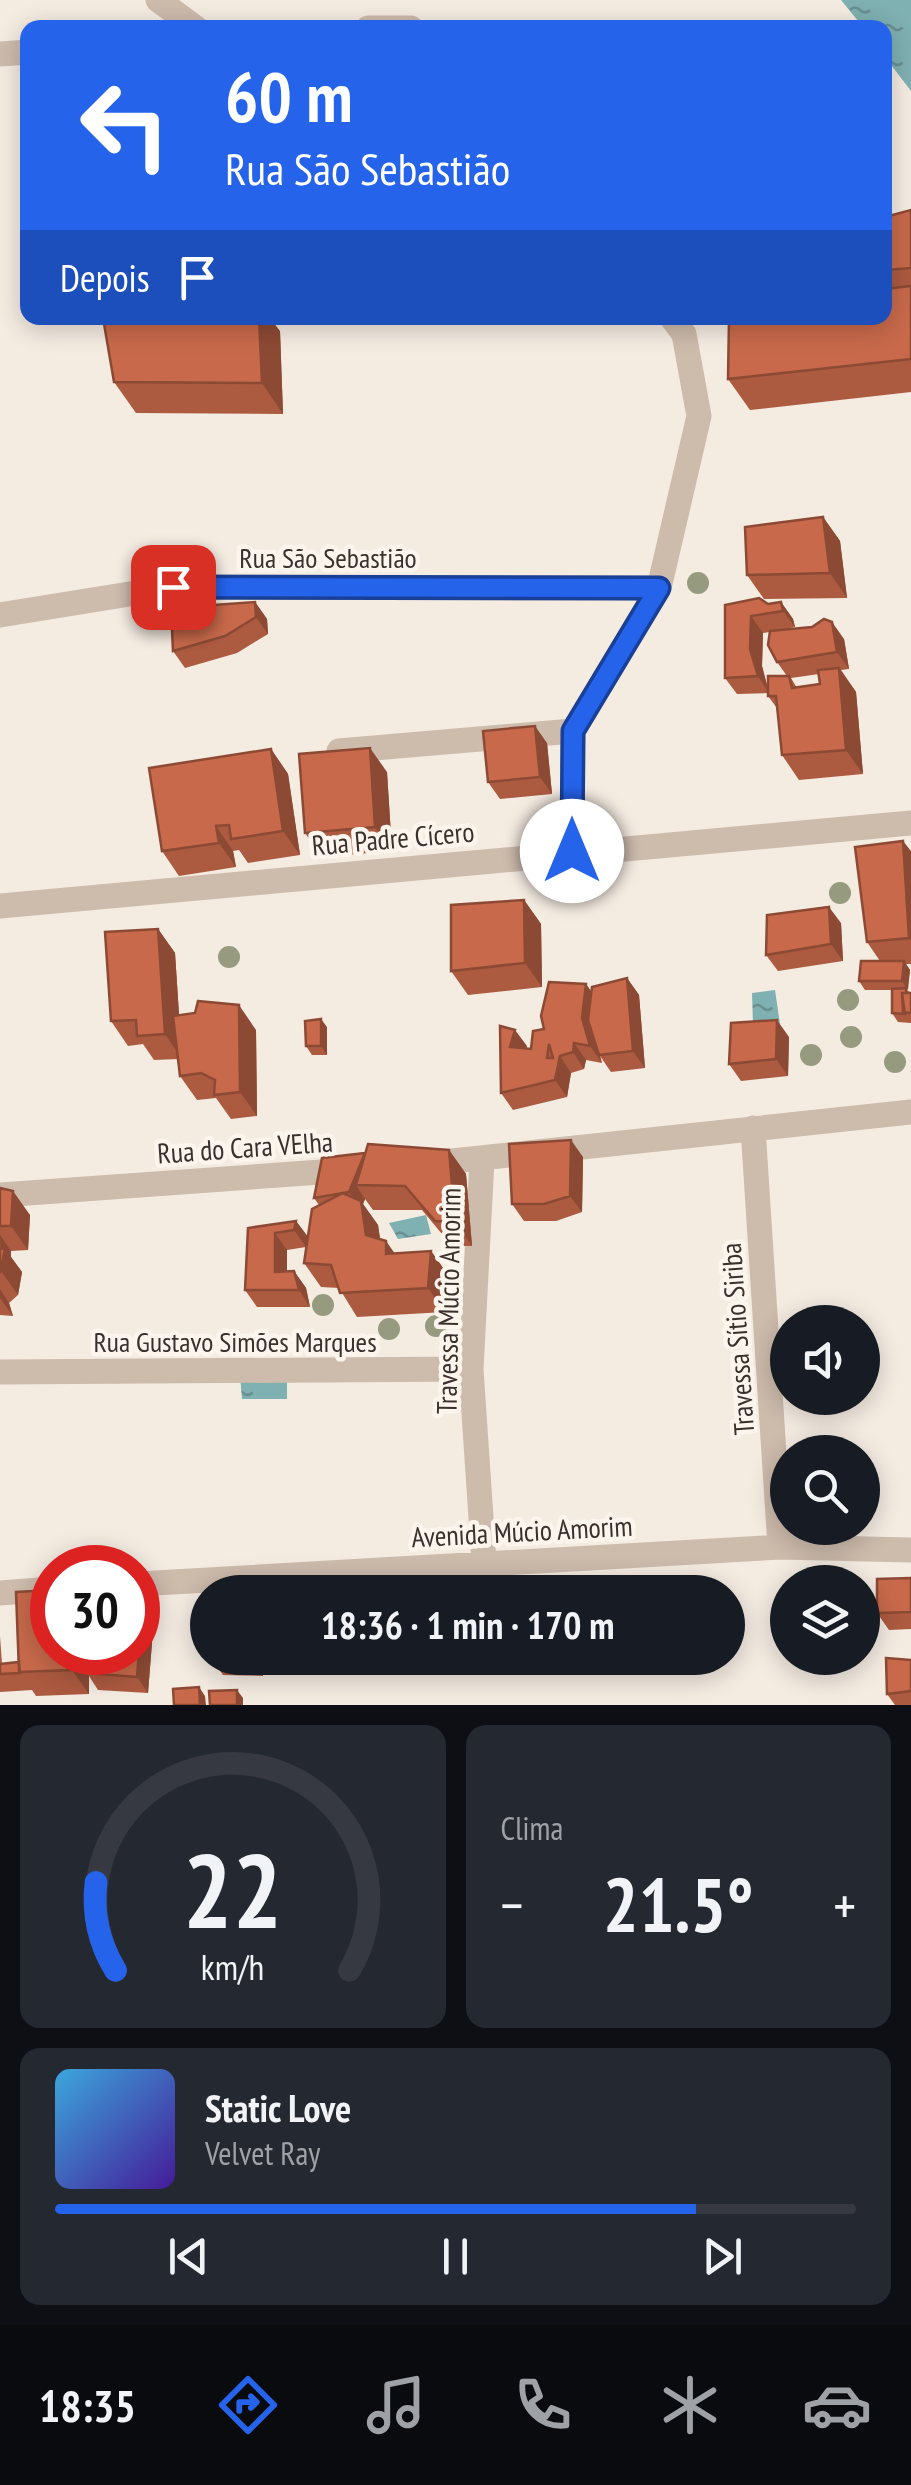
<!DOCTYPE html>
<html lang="pt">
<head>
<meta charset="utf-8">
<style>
  body { margin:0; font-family:"PT Sans Narrow",sans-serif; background:#242831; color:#f1f3f6; height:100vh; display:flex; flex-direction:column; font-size:38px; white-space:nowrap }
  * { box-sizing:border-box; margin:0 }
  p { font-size:32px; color:#9ea1a6 }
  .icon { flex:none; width:55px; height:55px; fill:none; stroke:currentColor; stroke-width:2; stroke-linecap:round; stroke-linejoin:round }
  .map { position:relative; height:1705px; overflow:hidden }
  .sheet { display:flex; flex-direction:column; gap:20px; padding:20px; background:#0d0f14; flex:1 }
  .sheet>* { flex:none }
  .guide { position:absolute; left:20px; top:20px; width:872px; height:305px; border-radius:20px; box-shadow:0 5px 25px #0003; background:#2563eb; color:#fff; overflow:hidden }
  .buttons { position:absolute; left:770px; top:1305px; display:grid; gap:20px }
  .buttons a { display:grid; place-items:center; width:110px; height:110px; border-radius:50%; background:#171b24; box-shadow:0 5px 25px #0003; font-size:50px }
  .speed { position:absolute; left:30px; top:1545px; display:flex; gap:20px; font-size:50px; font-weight:700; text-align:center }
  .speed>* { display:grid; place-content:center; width:130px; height:130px; border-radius:50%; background:#171b24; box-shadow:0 5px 25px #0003; line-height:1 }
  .speed .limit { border:15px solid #d22; background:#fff; color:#111 }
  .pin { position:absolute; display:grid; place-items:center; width:85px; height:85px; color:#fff; margin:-42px; border-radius:20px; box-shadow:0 5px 15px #0006 }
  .me { position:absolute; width:110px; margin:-55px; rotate:0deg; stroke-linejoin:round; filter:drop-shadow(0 0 8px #0008) }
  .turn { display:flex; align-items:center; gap:35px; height:210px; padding:0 40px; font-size:45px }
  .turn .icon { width:130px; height:130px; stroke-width:2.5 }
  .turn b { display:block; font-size:70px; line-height:85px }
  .then { display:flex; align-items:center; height:95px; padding:0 40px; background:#0003; gap:20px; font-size:38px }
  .big { font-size:75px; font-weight:800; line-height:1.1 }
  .sheet .tile { flex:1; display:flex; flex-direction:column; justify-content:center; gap:15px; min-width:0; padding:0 35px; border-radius:20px; background:#242831 }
  .sheet .dial { align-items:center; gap:0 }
  .dial svg { height:260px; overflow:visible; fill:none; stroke:#363941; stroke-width:7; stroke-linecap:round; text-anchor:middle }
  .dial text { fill:#f1f3f6; stroke:none }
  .song { display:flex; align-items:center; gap:30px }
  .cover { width:120px; height:120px; border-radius:15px; background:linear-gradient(135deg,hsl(200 70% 55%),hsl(260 70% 35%)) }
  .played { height:10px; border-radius:5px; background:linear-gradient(90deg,#2563eb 80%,#363941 80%) }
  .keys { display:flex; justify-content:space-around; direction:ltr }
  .heat { display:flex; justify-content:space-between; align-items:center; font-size:55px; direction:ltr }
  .sheet .tiles { flex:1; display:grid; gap:20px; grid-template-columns:1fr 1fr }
  .tile:last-child { grid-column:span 2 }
  .trip { position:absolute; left:190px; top:1575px; width:555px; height:100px; border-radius:50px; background:#171b24; box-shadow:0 5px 25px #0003; font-weight:800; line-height:100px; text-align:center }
  .dock { display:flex; height:160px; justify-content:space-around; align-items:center; background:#090b0e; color:#9ea1a6 }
  .dock .icon { width:70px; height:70px }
  .dock .active { color:#2563eb }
  .dock b { font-size:45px; color:#f1f3f6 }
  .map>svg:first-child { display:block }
</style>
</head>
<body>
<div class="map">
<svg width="911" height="1705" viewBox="0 0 911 1705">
  <defs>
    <pattern id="water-ripples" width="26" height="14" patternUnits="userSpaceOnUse" patternTransform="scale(2.5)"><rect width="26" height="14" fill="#7fb0b2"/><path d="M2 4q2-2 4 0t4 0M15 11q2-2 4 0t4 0" fill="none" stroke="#699091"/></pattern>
  </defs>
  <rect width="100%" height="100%" fill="#f4ebe1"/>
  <path fill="url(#water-ripples)" d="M841,0H911V91L885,57V28L863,27Z
    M775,990L780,1024H753L752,993Z
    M426,1215L431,1234L398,1239L389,1223Z
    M240,1375L287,1376V1399H242Z"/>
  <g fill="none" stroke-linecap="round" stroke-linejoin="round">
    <path stroke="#cdbbac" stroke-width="25" d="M158,0L196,28
      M368,28H411
      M0,54L28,52
      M0,615L173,587L659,588
      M339,751L573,731
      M572,851L573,731L659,588L699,416L684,334L672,318
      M0,906L911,823
      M753,1128L780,1547
      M482,1160L471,1369L484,1562
      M424,1164L911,1112
      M0,1195L349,1170
      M0,1372L471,1369
      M138,1584L780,1547L911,1550
      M0,1593L52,1589"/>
  </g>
  <g fill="#969b7f">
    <circle cx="698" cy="583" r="11"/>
    <circle cx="840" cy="893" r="11"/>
    <circle cx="229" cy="957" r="11"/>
    <circle cx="848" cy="1000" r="11"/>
    <circle cx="851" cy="1037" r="11"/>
    <circle cx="811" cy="1055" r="11"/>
    <circle cx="895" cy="1062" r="11"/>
    <circle cx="323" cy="1305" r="11"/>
    <circle cx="436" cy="1326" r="11"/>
    <circle cx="389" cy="1329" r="11"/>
  </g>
  <path fill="#ac5a40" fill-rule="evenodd" d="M885,210L889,216L911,210V392L750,410L728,379L885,318Z
    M280,331L283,414L136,413L114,382Z
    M823,517L840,541L847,598L764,599L747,575Z
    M255,602L267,619L268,634L237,653L185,668L173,651Z
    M781,602L793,619L795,627L781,630L844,639L849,669L841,670L856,692L863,774L799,780L782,755L777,708L768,696V693L737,694L725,678V605L768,604ZM770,632L777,662L787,676L768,689L762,666L763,633ZM819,674L820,684L797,688L791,678Z
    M547,743L552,794L500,799L488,782Z
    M271,749L288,774L300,855L248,863L239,850L233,851L236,867L179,876L162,851Z
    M387,772L392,851L322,857L305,833Z
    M911,851V964H906L910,970L907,990L911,993V1023L898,1022L892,1013V990H865L859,981L880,961L867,942Z
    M524,900L541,924L542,987L468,995L451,971Z
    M841,923L843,961L778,971L766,955Z
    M158,929L175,953L179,1015L256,1030L257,1116L231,1119L216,1098L197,1100L180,1076L178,1059L154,1060L143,1044L128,1046L111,1021Z
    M627,978L639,995L645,1068L611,1072L600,1056L602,1063L586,1060L584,1069L571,1073L567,1097L513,1110L501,1093L527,1046V1049H531L586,984L592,993Z
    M327,1027V1055H312L306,1046Z
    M789,1037L788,1076L741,1081L729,1064Z
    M449,1150L466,1174L472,1246H452L422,1210H373L365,1199L363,1204L378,1225L380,1239L395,1254L431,1251L448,1275L445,1312L357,1317L339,1288L321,1287L304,1263L319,1205L314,1198Z
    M583,1157L582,1212L556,1221H524L512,1204Z
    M0,1188L30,1215L28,1250L11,1251V1257L22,1272L18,1295L9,1303L13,1316L0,1315Z
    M296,1221L308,1237L306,1247L287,1250V1271H294L306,1288L310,1307H257L245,1290L248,1228Z
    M911,1578V1629L889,1630L877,1613Z
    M154,1617L148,1693L98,1690L89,1676V1694L36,1696L32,1690L0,1692V1636L2,1664L19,1662L88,1652Z
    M211,1658H263V1676L223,1675Z
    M911,1660V1705H895L887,1694Z"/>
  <path fill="#8c4a34" d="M259,318H270L280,331L283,414L262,383Z
    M823,517L840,541L847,598L830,573Z
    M255,602L267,619L268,634L256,617Z
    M781,602L793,619L795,627L783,611Z
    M751,616L763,633L762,666L769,693L758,676L750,649Z
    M832,622L844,639L849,669L837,652Z
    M839,668L856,692L863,774L846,750Z
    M535,726L547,743L552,794L540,777Z
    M370,748L387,772L392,851L375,827Z
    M271,749L288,774L300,855L283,831Z
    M216,826L233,851L236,867L219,843Z
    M903,841L911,851V941L909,938Z
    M524,900L541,924L542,987L525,963Z
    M829,907L841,923L843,961L831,944Z
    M158,929L175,953L182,1059L165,1034Z
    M904,961L910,970L908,990L902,981Z
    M627,978L639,995L645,1068L633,1051Z
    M586,984L598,1001L594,1035L602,1063L590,1046L582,1018Z
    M239,1005L256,1030L257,1116L240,1092Z
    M321,1019L327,1027V1055L321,1046Z
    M777,1020L789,1037L788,1076L776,1059Z
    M515,1030L527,1046L522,1064L510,1047Z
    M574,1043L586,1060L584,1069L573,1052Z
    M560,1056L571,1073L567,1097L555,1080Z
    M571,1140L583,1157L582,1212L570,1196Z
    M449,1150L466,1174L472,1246L455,1222Z
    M365,1153L356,1185L365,1199L363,1204L378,1225L383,1259L366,1235L361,1209L349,1192Z
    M13,1191L30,1215L28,1250L11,1226Z
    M296,1221L308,1237L306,1247L294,1230Z
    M275,1233L287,1250V1289L275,1272Z
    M0,1235L11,1251V1257L22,1272L18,1295L1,1271Z
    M386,1241L403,1265L386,1254Z
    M431,1251L448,1275L445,1312L428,1288Z
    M294,1271L306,1288L310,1307L299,1290Z
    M0,1289L9,1303L13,1316L0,1298Z
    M143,1600L154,1617L148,1693L137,1677Z
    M72,1652H88L86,1673L89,1676V1694L72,1670Z
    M251,1658H263V1676L251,1659Z
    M199,1687L205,1696L206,1705H200Z
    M237,1690L243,1698V1705H237Z"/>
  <path fill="#c8694b" stroke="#8c4a34" stroke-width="2.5" fill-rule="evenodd" d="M911,210V268L885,270V217Z
    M911,286V359L728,379L729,318H885V289Z
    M103,318H259L262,383L114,382Z
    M823,517L830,573L747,575L745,527Z
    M759,598L768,604L781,602L783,611L751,616L750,649L758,676L725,678V605Z
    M255,602L256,617L225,636L173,651L171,608Z
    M824,619L832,622L837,652L777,662L768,645L770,631L812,627Z
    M839,668L846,750L782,755L776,696H768V676H789L792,688L820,684L818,670Z
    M535,726L540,777L488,782L483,731Z
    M370,748L375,827L305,833L299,754Z
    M271,749L283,831L231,839L229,825L216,826L219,843L162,851L149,768Z
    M903,841L909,938L867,942L855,847Z
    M524,900L525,963L451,971V905Z
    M829,907L831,944L766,955L767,915Z
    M158,929L165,1034L137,1036L136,1020L111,1021L105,932Z
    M861,961H904L902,981H859Z
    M627,978L633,1051L599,1055L588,1020L592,987Z
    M549,982L586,984L582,1018L590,1046L574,1043L573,1052L560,1056L555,1080L501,1093L500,1026L515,1030L510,1047L531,1049L533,1031L544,1029L541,1016ZM549,1044L553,1058H547Z
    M906,988V993H902L905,1014L892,1013V989Z
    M902,993H911V1013L903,1012Z
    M198,1001L239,1005L240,1092L214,1095L215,1080L201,1073L180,1076L173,1016L195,1013Z
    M321,1019V1046H306L305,1021Z
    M777,1020L776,1059L729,1064L731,1023Z
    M571,1140L570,1196L544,1204H512L509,1144Z
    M368,1144L449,1150L455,1222L435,1221L405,1186L356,1185Z
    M365,1153L349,1192L314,1198L322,1158Z
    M0,1188L13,1191L11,1226H0Z
    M343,1193L361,1201L366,1235L386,1241V1254L431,1251L428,1288L340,1293L331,1265L304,1263L312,1209Z
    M296,1221L294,1230L275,1233V1272L294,1271L299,1290H245L248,1228Z
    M5,1247L1,1271L0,1272V1249Z
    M911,1578V1612L877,1613V1579Z
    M52,1590V1652H72V1670L19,1672L16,1592Z
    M138,1600H143L137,1677L86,1673L88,1652H138Z
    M886,1658L911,1660V1691L887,1694Z
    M19,1662L20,1673L0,1674V1664Z
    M199,1687L200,1705H174L173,1689Z
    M237,1690V1705H210L209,1691Z"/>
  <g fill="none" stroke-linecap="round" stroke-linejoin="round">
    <g stroke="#184099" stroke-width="25">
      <path id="route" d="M173,587L659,588L573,731L572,851"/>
    </g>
    <use href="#route" stroke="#2563eb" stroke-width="18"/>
  </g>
  <g text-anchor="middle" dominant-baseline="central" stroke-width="9" stroke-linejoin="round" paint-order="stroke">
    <g font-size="28" fill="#3b302b" stroke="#fbf5ee">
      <text x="328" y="557">Rua São Sebastião</text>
      <text transform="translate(393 838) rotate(-5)">Rua Padre Cícero</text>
      <text transform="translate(245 1147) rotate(-4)">Rua do Cara VElha</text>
      <text transform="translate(448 1301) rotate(-89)">Travessa Múcio Amorim</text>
      <text transform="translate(737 1339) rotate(-94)">Travessa Sítio Siriba</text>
      <text x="235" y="1341">Rua Gustavo Simões Marques</text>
      <text transform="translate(522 1531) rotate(-3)">Avenida Múcio Amorim</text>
    </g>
  </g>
</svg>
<div class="buttons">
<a><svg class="icon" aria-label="sound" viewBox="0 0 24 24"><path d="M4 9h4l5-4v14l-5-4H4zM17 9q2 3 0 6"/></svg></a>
<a><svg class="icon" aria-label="search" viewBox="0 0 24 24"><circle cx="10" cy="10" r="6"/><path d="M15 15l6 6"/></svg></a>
<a><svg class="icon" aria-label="layers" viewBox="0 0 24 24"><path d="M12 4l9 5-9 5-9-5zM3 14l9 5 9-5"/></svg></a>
</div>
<div class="speed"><div class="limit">30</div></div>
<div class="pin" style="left:173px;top:587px;background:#d93025"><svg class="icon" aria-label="arrive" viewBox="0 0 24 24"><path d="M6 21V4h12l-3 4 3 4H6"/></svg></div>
<svg class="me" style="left:572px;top:851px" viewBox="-20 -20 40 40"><circle r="19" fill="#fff"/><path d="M0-13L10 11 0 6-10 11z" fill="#2563eb"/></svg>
<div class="trip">18:36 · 1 min · 170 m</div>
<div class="guide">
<div class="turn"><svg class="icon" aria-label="left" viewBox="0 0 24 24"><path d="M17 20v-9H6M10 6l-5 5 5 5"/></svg><div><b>60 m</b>Rua São Sebastião</div></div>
<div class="then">Depois<svg class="icon" aria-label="arrive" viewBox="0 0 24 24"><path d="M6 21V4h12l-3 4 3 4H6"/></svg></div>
</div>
</div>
<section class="sheet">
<div class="tiles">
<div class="tile dial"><svg viewBox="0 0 100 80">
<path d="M14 69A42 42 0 1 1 86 69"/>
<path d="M14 69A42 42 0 0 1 8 42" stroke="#2563eb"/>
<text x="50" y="56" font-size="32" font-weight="700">22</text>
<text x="50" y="72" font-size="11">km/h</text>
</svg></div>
<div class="tile"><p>Clima</p>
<div class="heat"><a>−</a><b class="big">21.5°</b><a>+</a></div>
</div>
<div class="tile">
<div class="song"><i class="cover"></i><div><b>Static Love</b><p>Velvet Ray</p></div></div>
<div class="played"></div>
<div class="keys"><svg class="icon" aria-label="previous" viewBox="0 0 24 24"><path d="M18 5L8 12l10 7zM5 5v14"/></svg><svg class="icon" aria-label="pause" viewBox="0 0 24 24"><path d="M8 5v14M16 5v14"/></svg><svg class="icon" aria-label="next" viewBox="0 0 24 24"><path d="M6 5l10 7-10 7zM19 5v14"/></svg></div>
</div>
</div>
</section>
<nav class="dock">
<b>18:35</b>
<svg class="icon active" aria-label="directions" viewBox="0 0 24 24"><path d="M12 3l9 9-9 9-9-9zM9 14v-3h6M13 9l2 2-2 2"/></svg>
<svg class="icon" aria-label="music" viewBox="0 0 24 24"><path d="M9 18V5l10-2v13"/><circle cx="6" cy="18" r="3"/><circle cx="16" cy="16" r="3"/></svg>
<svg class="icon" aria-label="phone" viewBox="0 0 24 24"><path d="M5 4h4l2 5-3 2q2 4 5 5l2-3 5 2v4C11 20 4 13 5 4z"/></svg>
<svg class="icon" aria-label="climate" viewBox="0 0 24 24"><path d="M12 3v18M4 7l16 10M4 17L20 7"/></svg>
<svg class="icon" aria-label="car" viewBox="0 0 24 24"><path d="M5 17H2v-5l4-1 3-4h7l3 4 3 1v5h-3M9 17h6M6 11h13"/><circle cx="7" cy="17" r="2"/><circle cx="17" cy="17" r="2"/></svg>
</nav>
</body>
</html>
